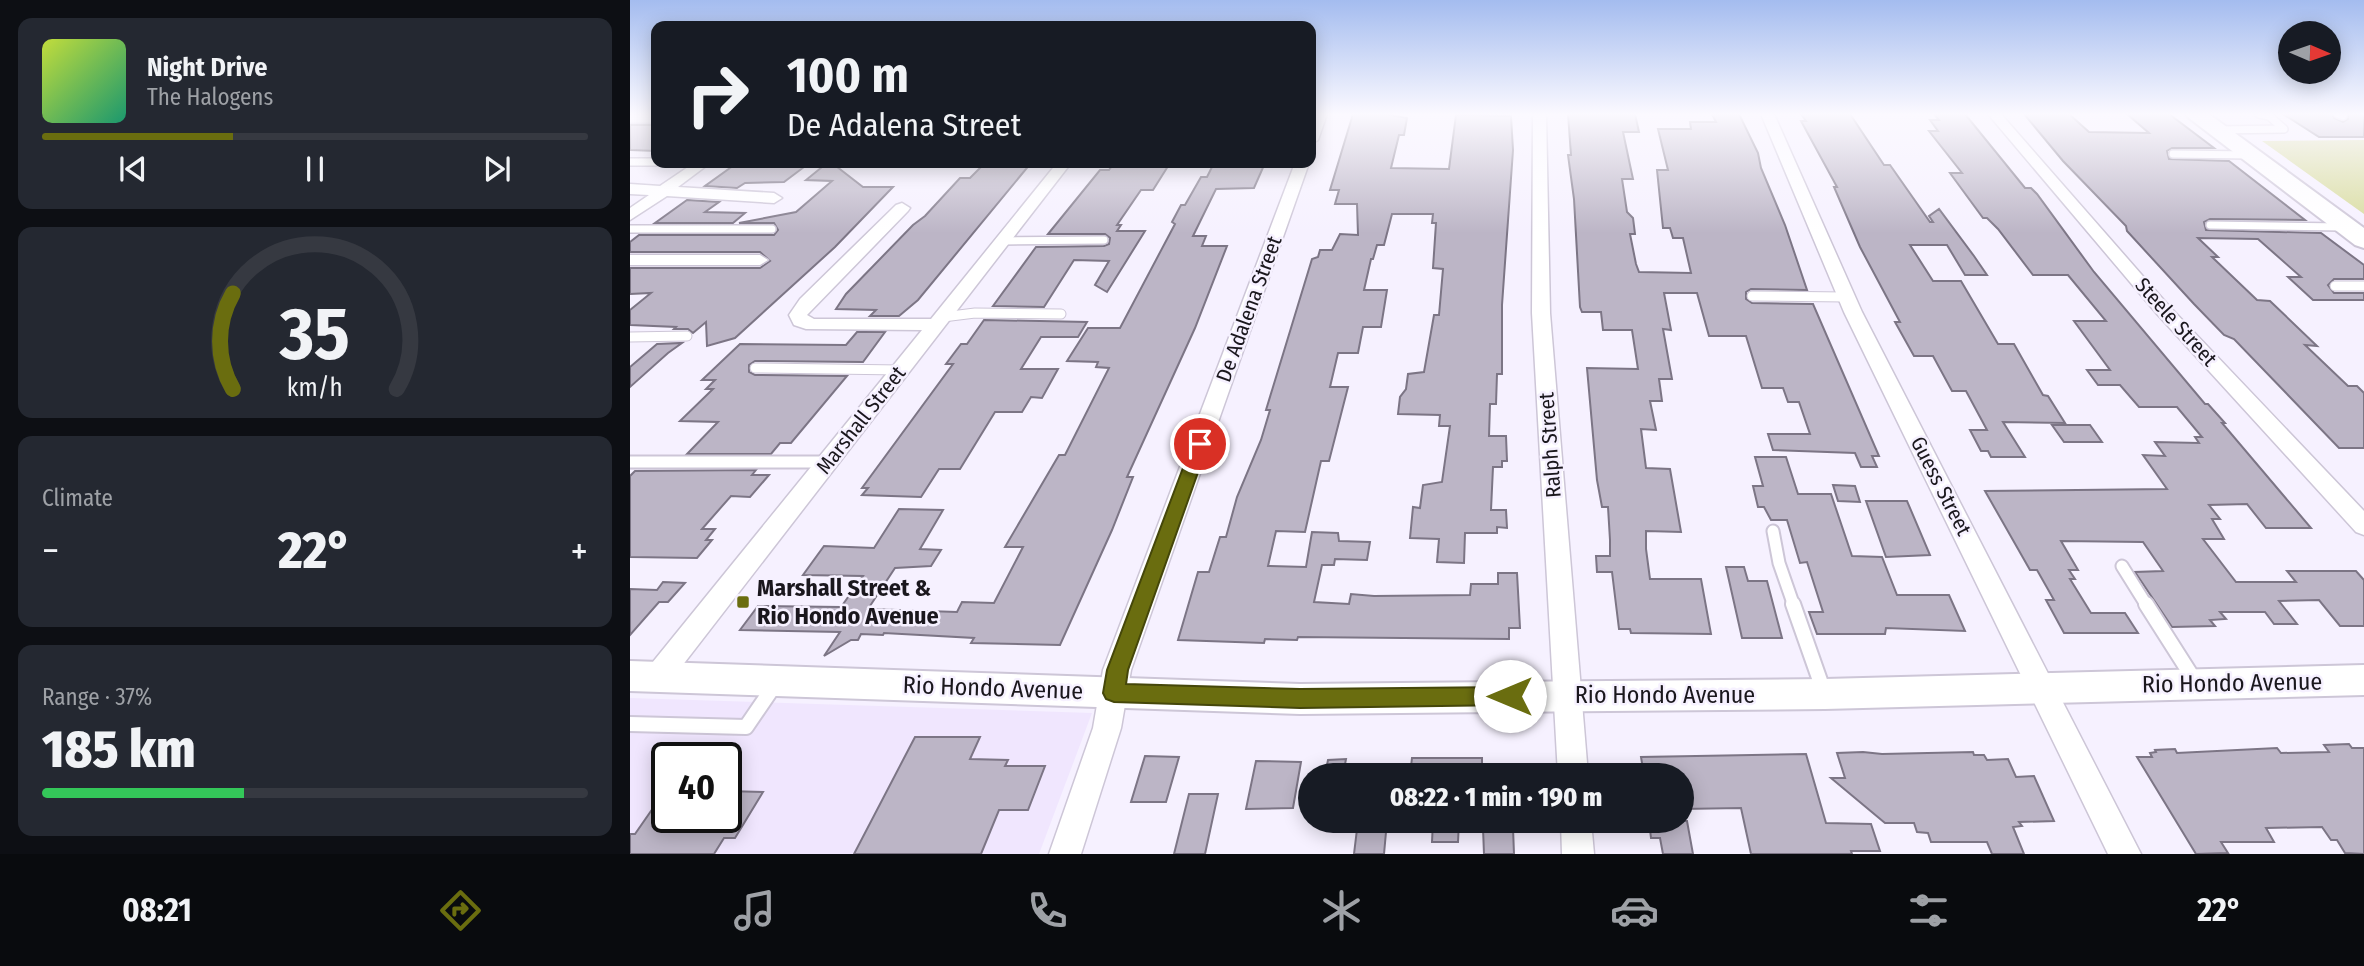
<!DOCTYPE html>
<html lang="en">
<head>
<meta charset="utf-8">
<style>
  body { margin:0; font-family:"Fira Sans Condensed",sans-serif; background:#242831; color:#f1f3f6; height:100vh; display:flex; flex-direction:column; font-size:26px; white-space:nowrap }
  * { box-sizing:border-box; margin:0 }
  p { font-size:23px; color:#9ea1a6 }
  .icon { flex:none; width:38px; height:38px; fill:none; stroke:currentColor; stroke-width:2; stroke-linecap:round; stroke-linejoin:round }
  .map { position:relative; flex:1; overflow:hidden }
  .panel { display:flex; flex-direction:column; gap:18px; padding:18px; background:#0d0f14; width:630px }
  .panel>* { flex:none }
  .guide { position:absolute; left:21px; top:21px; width:665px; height:147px; border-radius:14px; box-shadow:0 4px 18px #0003; background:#171b24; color:#f1f3f6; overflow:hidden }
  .needle { width:46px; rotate:92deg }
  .tools { position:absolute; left:1648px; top:21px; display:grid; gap:14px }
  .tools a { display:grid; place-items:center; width:63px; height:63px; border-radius:50%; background:#171b24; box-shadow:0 4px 18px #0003; font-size:35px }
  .speed { position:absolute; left:21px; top:742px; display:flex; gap:14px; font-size:35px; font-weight:700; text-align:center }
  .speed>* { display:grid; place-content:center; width:91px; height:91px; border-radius:50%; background:#171b24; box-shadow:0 4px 18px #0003; line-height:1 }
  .speed .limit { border:4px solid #111; border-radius:10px; background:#fff; color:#111 }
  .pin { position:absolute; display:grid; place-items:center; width:60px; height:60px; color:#fff; margin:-30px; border:4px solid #fff; border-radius:50%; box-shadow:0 2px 7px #0007 }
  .me { position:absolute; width:77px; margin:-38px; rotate:270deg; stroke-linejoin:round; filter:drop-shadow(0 0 5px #0008) }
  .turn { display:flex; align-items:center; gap:24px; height:147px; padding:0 21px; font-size:32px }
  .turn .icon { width:91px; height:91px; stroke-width:2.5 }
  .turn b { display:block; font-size:49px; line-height:60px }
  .big { font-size:52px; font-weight:800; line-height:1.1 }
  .panel .widget { flex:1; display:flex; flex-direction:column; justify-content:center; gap:10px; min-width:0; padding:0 24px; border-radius:14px; background:#242831 }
  .panel .dial { align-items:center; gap:0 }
  .dial svg { height:182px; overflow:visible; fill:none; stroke:#363941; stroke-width:7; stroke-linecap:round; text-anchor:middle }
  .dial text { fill:#f1f3f6; stroke:none }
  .song { display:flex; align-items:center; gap:21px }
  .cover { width:84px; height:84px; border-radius:10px; background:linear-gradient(135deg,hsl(70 70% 55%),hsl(160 70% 35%)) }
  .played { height:7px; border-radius:4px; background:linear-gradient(90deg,#6a6d0f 35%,#363941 35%) }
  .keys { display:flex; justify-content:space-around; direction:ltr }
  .heat { display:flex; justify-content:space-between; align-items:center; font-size:38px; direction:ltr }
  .charge { height:10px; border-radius:5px; background:linear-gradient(90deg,#34c759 37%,#363941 0) }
  .trip { position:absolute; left:668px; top:763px; width:396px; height:70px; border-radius:35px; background:#171b24; box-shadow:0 4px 18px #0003; font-weight:800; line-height:70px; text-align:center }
  .dock { display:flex; height:112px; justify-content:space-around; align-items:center; background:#090b0e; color:#9ea1a6 }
  .dock .icon { width:49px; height:49px }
  .dock .on { color:#6a6d0f }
  .dock b { font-size:32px; color:#f1f3f6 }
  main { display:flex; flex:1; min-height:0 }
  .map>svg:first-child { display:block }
</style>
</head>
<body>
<main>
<section class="panel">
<div class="widget">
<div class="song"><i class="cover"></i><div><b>Night Drive</b><p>The Halogens</p></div></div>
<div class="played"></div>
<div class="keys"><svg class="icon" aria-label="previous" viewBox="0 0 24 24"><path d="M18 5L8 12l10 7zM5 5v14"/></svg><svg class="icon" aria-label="pause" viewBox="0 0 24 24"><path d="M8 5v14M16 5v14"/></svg><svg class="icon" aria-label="next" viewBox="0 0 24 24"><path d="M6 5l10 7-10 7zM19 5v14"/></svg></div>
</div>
<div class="widget dial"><svg viewBox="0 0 100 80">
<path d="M14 69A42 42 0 1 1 86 69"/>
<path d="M14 69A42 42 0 0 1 14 27" stroke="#6a6d0f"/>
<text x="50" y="56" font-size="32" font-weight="700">35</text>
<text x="50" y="72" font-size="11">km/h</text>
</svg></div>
<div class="widget"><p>Climate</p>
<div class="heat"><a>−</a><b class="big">22°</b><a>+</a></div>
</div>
<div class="widget"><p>Range · 37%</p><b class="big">185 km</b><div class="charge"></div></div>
</section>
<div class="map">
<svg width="1734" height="854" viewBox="0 0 1734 854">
  <rect width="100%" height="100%" fill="#f6f1ff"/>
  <path fill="#f0e6fe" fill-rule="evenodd" d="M0,698L462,713L409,854H0ZM37,758H96V817H37Z"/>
  <path fill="#d8dc9d" d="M1734,140V214L1632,141Z"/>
  <path fill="#bcb5c6" stroke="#7c7585" stroke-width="2" d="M723,114H754L777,118L774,135H769L761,168L819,169L826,115L881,116L883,150L872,305V374H867L866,404H860L859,436H876L877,461H872V467H863L861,510H876L877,528L867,527V533H835L834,563L807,562L809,539L780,538L783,507L790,508L793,485L812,482L820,426H809L810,415L768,414L770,397L776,389L778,374L794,372L804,315H809L813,269L803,268L806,223H802L803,214H762L754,245H747L743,259H741L734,290H757L751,327H733L728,353H708L700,387H718L699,461H691L675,532L646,531L638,566L676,567L682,532L708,533L709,541L740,542L737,560L705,559L704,565H692L684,602L719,604L721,594L744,596L840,595L841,584H868V573H887L890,628H879V639L668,637L667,640L635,639L634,643L548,640L568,572H579L590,537H596L607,497L631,440L640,410H636L682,259L688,257L690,250H702L710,234L728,235L727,204H705L709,190H700Z
    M938,114H1005L1009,132H993L1003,179H992L997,212L1003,218L1005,234H1000L1006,264L1009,272L1061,273L1053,238H1043L1040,228H1033L1027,170H1038L1028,129H1061L1060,122H1086L1082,114H1109L1128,153L1131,168L1155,225L1177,290L1121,289L1116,292V299L1122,303L1183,304L1249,456H1242L1247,467H1231L1225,453L1143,450L1138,434H1180L1169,402H1158L1153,388H1132L1116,336H1079L1067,293H1034L1041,330L1033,329L1042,379H1029L1032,401H1020L1026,430L1011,429L1016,468L1040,469L1051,532L1016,531V549L1020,579H1071L1081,634L1001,633L1000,629H989L982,572H967L966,556H980V540L978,507H972L967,480L957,368L1008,369L1002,330H973L971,312H952L950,307L944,199L938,155H941Z
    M1171,114H1220L1254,165H1260L1300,222H1303L1299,216L1309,209L1344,256L1357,275H1335L1317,245H1280L1303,281H1331L1368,344H1384L1413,395L1418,396L1435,423L1373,422L1395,457H1361L1358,451H1351L1340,430H1357L1336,391H1322L1303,356H1284L1265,322H1270L1230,247L1204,187H1207L1171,121H1176Z
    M1304,114H1335L1395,188H1401L1407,194L1464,272L1575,404H1578L1595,423H1592L1681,528H1636L1617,504L1579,505L1590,519H1582L1594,539H1573L1606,582H1666L1657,571H1726L1734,580V626H1710L1689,600L1649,601L1667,624H1644L1635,612H1590L1596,619L1580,620L1585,626L1542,627L1505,572L1533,571L1513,542L1431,541L1448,570H1439L1445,579H1440L1461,613H1495L1508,633H1434L1416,600H1424L1407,570H1400L1355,491L1537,489L1513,455L1535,456L1525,442L1569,443L1565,437H1572L1547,407H1509L1490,385H1468L1457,370H1480L1444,321H1476L1438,275H1403L1368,229L1357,218H1353L1320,173H1332L1299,131H1308L1300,120H1309Z
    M1394,114H1439L1459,132L1519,133L1497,114H1539L1584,148H1542L1537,151L1539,159L1599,161L1675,220L1580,219L1574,222L1576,230L1691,233L1734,265V279H1704L1698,285L1704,293H1734V300H1683L1658,277H1671L1628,239L1568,238L1588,257H1582L1627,300L1640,301L1687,346L1675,345L1718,386H1727L1734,393V448H1709L1604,339L1594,335L1564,304L1497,231L1496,226L1433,161Z
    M1653,114H1702L1704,118L1713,122L1718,119V114H1734V137H1689Z
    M0,125H26V151L0,150Z
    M107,163H142L138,166L174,167L154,182L115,183L107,188L75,186Z
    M197,163H202L233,187H263L205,247L105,338L77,346L76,322L63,333L58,329H44L46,327L0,325V310L21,293L0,294V268H130L140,261L130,252H0V242L9,235H144L148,230L144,223H109L166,212L202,181L176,180Z
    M355,163H401L288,300L269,316H240L246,310L206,309L216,294L283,225L295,216L330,178H340Z
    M484,163H540L523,190H511L487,225H491L487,231H515L477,292L465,285L479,261L444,260L414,307L363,306L406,247L474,246L479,244L480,238L475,234H418L470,170H479Z
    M584,163H635L624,188L586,189L563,236H576L572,246H597L565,328L497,477H503L482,530L430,645L341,643L344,638L254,633L253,635L231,634L228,640H221L194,656L210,632L110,630L128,606L211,607L233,576L173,575L194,546L244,548L269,509L313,510L290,549L311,550L301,566L265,568L238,609L327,612L332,602L364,603L393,547H375L429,455H435L479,368L466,367L468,362L437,361L458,328H490L545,224L542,222L551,205H555L571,177H577Z
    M57,200L89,202L75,212L115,213L103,223H25Z
    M354,320L457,322L448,337H411L391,369H428L412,398L401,397L392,412H365L330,469H309L291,497L232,495L238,488H232L323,364H316L331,344H337Z
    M227,332H255L233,362L125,361L119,365V372L125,375L217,376L161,443H150L141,454H57L88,422L50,421L83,389H76L85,380H72L110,344L216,345Z
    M52,343L38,353L0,387V367L27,344Z
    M1422,425H1460L1472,442H1434Z
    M1125,457H1156L1168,494H1201L1222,556L1252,557L1267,595H1319L1335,631L1256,628L1255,634H1187L1179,612H1193L1177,562L1170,563L1157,520H1141L1134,507H1128L1123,486H1133Z
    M126,470L122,475H139L120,497L101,496L72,529H85L76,540H82L67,558L0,557V476L5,471Z
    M1203,485L1225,486L1230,502L1208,501Z
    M1236,501H1277L1300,555L1256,557Z
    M1096,567H1114L1118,581H1137L1152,638H1112Z
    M33,582L55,583L38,602H29L0,635V589L27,590Z
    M285,737H350L340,759L378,760L375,766H415L398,810H369L351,854H224Z
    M1719,744L1722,748H1734V854L1715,853L1707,840H1701L1692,827L1636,828L1644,842H1591L1598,853L1566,854L1507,757H1522L1520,753L1526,752L1525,750L1545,749L1547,753L1647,748L1651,753L1699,752L1694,745Z
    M1233,752L1252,754L1343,752L1344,755H1354L1357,760L1378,759L1386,777L1404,776L1424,821L1389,822L1392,826L1383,827L1394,854H1362L1357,842H1301L1298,833L1287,832L1284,823H1255L1201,778H1215L1207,753Z
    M1176,754L1196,823L1241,824L1250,851H1221L1222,854H1121L1111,808L1052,809V775H1014L1011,757Z
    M515,756L549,757L536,802H501Z
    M782,758H852V775H780Z
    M716,759L713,775H695L698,760Z
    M626,761L671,762L663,808L616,809Z
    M37,788V817H96V791L133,792L105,838H94L84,854H0V834H5Z
    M559,794H588L575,854H544Z
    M728,821H757L754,854H724Z
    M803,821H829L828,842H802Z
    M1019,821H1057L1063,854H1033L1030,838H1021Z
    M853,828H883L884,854H854Z"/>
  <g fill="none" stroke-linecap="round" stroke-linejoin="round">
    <g stroke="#cdc6d7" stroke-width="10">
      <path id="service-far3" d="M1708,114L1713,116
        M0,119H26
        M1587,130L1654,129L1639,116L1629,114
        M1543,154L1620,155
        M0,162H26
        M1580,225L1714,227
        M0,229H142
        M373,241L474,240"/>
    </g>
    <g stroke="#cdc6d7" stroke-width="11">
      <path id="service-far2" d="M1705,286H1734
        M1122,296L1216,297
        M313,317L345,313L431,314
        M0,337L57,336
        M125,368L270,370"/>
    </g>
    <g stroke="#cdc6d7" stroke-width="15">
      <path id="service-far1" d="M0,462H198
        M1143,531L1149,563L1164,606
        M1492,566L1517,606"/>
    </g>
    <g stroke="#cdc6d7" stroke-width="18">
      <path id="service" d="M1163,604L1194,692
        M1516,604L1565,681
        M0,724L116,727L144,686"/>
    </g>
    <g stroke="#cdc6d7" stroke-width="3">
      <path id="minor" d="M683,114H697L688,140L681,144Z
        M903,114H916L920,313L958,775H928L902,313Z
        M1131,114H1144L1232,312L1511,854H1478L1214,312Z
        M1358,114H1371L1539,306L1734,511V535L1726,532L1527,314Z
        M64,163H80L48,187L144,193L152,198L144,203L37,196L0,220V208L19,195L0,194V184L30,186Z
        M427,163H441L38,684L28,688L18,684L14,676L18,668L292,330L176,329L164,325L159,315L170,299L266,205L272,203L280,208L278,211L177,315L184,319H301Z
        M665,163H679L501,670L491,728L451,854H419L463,728L473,670Z
        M0,255H130L138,260L130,265H0Z
        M931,821H961L964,854H932Z"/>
    </g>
    <g stroke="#cdc6d7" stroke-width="4">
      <path id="tertiary" d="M0,661L670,684L1195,679L1734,665V695L1195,709L670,714L0,691Z"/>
    </g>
    <g stroke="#cdc6d7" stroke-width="4">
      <path id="primary" d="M1556,114H1579L1734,228V248L1725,245L1559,118Z"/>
    </g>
    <use href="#service-far3" stroke="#fff" stroke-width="7"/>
    <use href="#service-far2" stroke="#fff" stroke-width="9"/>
    <use href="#service-far1" stroke="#fff" stroke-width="11"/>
    <use href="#service" stroke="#fff" stroke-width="14"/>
    <use href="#minor" fill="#fff" fill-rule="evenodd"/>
    <use href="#tertiary" fill="#fff" fill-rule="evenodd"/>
    <use href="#primary" fill="#fff" fill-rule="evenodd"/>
  </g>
  <linearGradient id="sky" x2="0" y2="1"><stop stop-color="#a4bcef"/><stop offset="0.49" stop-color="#fbf9ff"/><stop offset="1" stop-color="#fbf9ff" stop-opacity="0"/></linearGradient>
  <rect width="1734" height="233" fill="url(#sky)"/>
  <path fill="#6a6d0f" stroke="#45470a" stroke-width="2" d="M570,438L578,444L498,670L496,684L670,689L880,687L887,690L890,696L887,703L880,705L670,708L484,702L476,699L473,693L477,670L562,444Z"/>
  <rect fill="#6a6d0f" stroke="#f6f1ff" stroke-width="2.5" x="106" y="595" width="14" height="14" rx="3.5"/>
  <g text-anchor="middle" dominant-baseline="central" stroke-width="5" stroke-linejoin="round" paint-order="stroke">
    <g font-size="21" fill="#1a171d" stroke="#f6f1ff">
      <text transform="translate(619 309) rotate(-70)">De Adalena Street</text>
      <text transform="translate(1546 322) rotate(48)">Steele Street</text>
      <text transform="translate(231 420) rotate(-52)">Marshall Street</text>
      <text transform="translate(920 445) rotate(-94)">Ralph Street</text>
      <text transform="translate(1311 486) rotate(63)">Guess Street</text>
    </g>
    <g font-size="24" font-weight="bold" fill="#1a171d" stroke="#f6f1ff" text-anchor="start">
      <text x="127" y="588">Marshall Street &amp;<tspan x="127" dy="28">Rio Hondo Avenue</tspan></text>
    </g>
    <g font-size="24" fill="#1a171d" stroke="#f6f1ff">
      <text transform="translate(1602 683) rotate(-1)">Rio Hondo Avenue</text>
      <text transform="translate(363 688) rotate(2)">Rio Hondo Avenue</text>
      <text x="1035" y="695">Rio Hondo Avenue</text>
    </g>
  </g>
</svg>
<div class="tools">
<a><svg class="needle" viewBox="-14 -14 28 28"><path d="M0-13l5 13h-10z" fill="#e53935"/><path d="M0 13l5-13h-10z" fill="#9ea1a6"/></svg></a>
</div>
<div class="speed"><div class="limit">40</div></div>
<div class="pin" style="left:570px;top:444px;background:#d93025"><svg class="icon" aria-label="arrive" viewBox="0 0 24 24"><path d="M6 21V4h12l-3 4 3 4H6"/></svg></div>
<svg class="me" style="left:880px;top:696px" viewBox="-20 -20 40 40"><circle r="19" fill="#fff"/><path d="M0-13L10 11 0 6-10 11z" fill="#6a6d0f"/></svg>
<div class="trip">08:22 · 1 min · 190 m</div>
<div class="guide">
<div class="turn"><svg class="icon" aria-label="right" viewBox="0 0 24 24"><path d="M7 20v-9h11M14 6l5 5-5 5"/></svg><div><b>100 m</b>De Adalena Street</div></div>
</div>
</div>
</main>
<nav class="dock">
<b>08:21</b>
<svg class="icon on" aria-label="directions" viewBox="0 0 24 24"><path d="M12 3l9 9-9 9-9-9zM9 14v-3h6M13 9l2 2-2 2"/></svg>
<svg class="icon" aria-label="music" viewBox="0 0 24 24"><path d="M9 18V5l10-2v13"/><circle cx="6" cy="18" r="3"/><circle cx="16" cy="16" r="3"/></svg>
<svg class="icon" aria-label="phone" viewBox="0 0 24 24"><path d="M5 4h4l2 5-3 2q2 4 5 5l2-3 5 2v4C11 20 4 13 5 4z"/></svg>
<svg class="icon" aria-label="climate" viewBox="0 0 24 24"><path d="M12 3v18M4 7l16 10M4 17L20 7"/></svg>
<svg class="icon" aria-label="car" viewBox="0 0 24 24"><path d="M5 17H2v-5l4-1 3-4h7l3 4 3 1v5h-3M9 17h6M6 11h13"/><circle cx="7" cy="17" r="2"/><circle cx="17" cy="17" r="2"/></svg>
<svg class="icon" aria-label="filters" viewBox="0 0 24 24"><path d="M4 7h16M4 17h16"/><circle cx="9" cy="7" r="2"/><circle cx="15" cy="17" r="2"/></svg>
<b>22°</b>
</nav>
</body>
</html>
